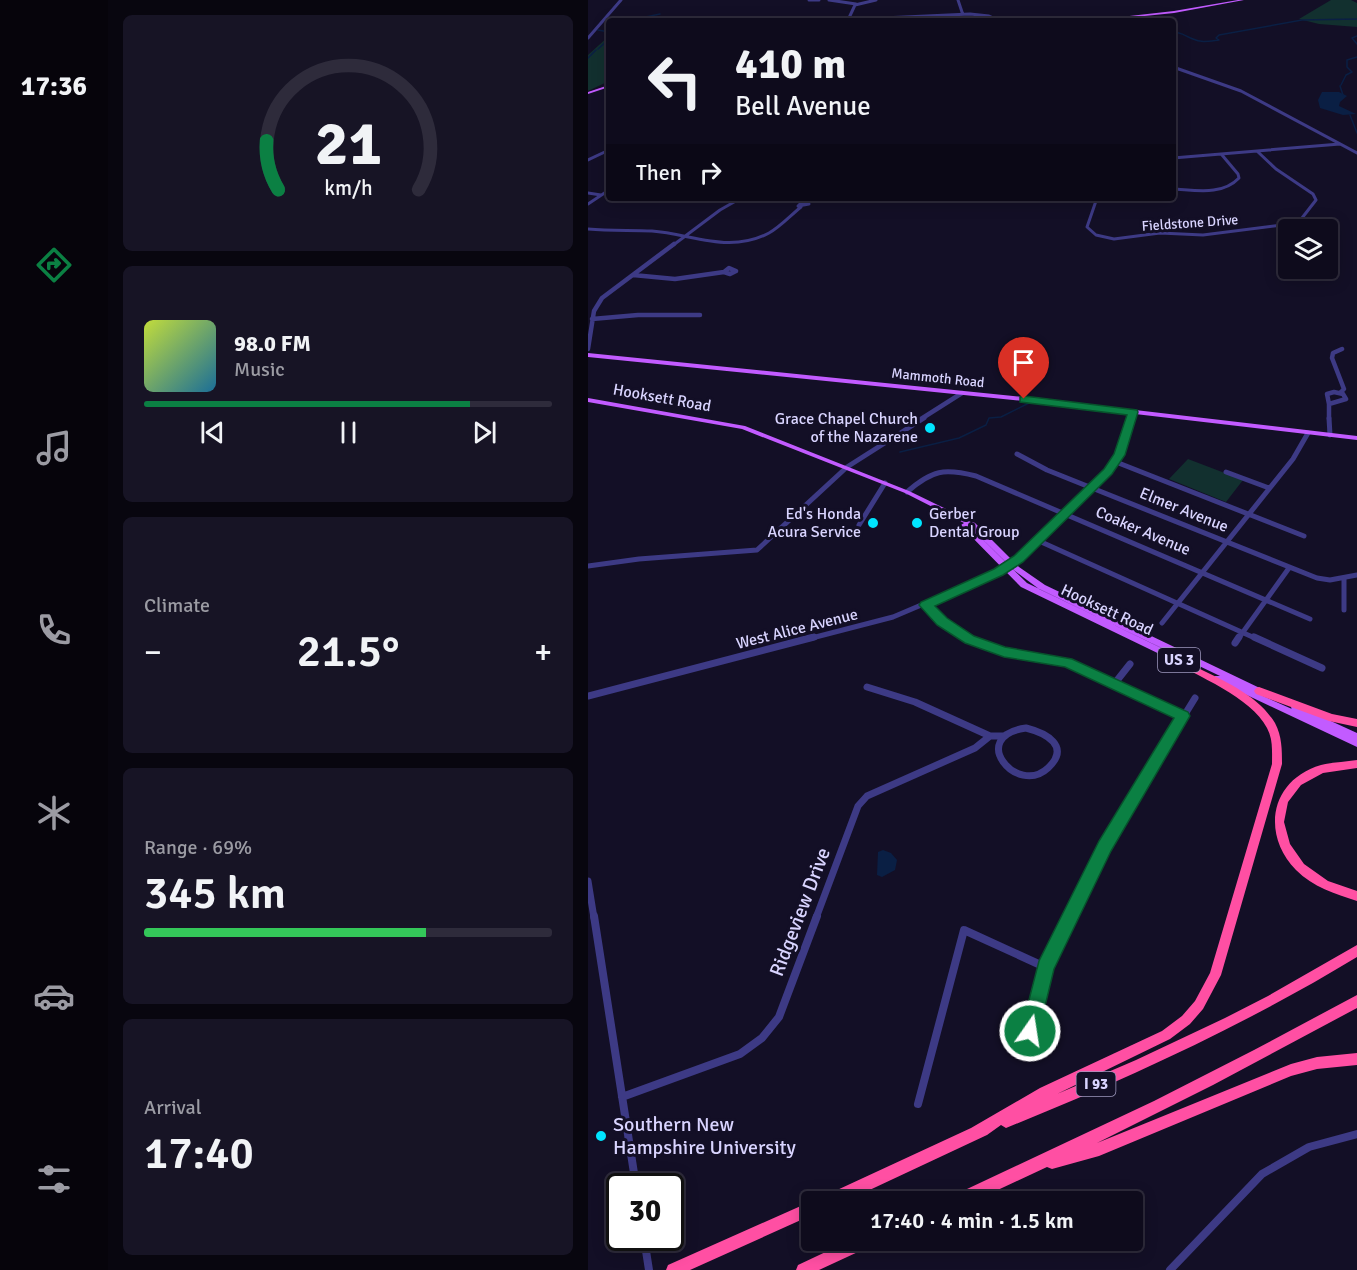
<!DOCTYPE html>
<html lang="en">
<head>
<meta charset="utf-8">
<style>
  body { margin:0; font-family:Signika,sans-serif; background:#171425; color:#f1f3f6; height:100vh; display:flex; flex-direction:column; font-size:22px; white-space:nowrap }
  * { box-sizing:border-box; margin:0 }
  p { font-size:20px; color:#9b9ba3 }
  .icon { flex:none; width:33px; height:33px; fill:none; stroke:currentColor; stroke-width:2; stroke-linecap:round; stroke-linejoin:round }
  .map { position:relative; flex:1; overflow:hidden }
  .details { display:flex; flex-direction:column; gap:15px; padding:15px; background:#08060f; width:480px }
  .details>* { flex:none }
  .top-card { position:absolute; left:18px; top:18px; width:570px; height:183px; border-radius:6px; box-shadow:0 3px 15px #0003,0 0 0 2px #2e2b3b; background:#0e0b1c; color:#f1f3f6; overflow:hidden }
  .buttons { position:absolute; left:690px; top:219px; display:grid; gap:12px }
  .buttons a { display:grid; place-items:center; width:60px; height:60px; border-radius:6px; background:#0e0b1c; box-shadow:0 3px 15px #0003,0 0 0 2px #2e2b3b; font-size:30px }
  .speed { position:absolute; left:18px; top:1173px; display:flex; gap:12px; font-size:30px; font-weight:700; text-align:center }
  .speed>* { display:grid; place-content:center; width:78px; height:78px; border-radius:50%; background:#0e0b1c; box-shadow:0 3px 15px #0003,0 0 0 2px #2e2b3b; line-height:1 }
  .speed .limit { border:3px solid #111; border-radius:9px; background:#fff; color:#111 }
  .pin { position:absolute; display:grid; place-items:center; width:51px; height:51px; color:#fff; margin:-62px -26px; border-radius:50% 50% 50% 0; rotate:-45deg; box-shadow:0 0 6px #0007 }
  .pin .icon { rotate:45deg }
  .me { position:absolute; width:66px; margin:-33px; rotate:13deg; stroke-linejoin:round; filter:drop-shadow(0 0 4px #0008) }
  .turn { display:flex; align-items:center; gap:21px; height:126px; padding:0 30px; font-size:27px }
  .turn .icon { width:78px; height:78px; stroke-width:2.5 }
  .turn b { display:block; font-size:42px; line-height:51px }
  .then { display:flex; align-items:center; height:57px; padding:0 30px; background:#0003; gap:12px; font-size:22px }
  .big { font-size:45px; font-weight:600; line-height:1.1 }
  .details .card { flex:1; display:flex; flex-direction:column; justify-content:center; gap:9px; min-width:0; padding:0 21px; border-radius:9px; background:#171425 }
  .details .dial { align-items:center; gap:0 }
  .dial svg { height:156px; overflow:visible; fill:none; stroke:#2e2b3b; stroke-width:7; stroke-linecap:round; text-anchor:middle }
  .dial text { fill:#f1f3f6; stroke:none }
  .song { display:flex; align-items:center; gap:18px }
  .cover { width:72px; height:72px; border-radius:9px; background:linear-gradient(135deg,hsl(70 70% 55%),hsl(200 70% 35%)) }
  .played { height:6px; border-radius:3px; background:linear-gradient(90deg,#0b8043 80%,#2e2b3b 80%) }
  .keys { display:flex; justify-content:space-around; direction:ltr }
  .heat { display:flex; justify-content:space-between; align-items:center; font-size:33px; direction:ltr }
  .charge { height:9px; border-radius:4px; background:linear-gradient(90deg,#34c759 69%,#2e2b3b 0) }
  .trip { position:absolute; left:213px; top:1191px; width:342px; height:60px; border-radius:6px; background:#0e0b1c; box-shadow:0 3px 15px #0003,0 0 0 2px #2e2b3b; font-weight:600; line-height:60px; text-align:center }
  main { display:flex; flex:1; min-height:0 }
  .dock { display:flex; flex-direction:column; width:108px; justify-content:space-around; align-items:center; background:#06040b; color:#9b9ba3 }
  .dock .icon { width:42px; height:42px }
  .dock .on { color:#0b8043 }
  .dock b { font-size:27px; color:#f1f3f6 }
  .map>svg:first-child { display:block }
</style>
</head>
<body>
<main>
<nav class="dock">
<b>17:36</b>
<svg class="icon on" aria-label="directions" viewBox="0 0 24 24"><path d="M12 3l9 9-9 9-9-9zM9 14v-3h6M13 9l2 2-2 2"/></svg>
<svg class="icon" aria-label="music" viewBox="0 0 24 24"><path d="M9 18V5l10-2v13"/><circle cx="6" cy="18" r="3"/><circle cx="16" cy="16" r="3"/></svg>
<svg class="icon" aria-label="phone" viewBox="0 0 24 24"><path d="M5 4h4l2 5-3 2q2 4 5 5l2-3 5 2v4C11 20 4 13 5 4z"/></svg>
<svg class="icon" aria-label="climate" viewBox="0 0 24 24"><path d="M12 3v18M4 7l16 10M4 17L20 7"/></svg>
<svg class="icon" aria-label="car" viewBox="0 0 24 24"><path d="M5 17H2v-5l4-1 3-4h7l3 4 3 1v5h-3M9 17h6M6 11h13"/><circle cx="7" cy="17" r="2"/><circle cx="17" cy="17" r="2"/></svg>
<svg class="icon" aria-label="filters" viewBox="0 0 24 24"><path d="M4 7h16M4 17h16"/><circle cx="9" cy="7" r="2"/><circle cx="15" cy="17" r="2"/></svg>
</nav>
<section class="details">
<div class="card dial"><svg viewBox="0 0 100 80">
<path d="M14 69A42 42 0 1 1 86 69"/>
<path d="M14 69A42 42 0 0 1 8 44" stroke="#0b8043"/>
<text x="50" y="56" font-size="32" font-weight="700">21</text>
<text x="50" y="72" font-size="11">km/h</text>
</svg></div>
<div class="card">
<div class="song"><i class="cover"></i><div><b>98.0 FM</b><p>Music</p></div></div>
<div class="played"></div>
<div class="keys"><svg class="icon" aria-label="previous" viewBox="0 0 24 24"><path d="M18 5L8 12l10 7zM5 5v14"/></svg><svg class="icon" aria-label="pause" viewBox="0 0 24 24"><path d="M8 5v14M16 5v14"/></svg><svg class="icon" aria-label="next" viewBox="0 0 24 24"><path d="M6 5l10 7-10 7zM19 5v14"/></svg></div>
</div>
<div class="card"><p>Climate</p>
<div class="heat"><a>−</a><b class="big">21.5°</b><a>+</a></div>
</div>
<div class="card"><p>Range · 69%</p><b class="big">345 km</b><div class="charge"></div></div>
<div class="card"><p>Arrival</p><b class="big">17:40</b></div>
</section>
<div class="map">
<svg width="769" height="1270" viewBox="0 0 769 1270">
  <rect width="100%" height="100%" fill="#130f26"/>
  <path fill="#12302f" d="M743,0H763L769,3V27L731,24L711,19Z
    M21,36V81L0,91V55Z
    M600,459L655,480L638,502L581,479Z"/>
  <path fill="#0a1f44" d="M734,92H751L759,96L752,102L751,106L768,114L755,115L732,108L730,100Z
    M295,850L303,853L309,860L307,870L294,877L289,875L290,852Z"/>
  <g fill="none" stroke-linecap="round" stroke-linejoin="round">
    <path stroke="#0a1f44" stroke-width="1.5" d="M39,21L72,14
      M10,30L21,32
      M585,32C593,32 597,36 605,39C613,43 622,41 631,40L628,38L631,35L714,20L769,19
      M769,36L764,38L769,44
      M10,49L21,39
      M0,58L8,50
      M753,85L758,75L764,72L759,67V60L769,57
      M752,86L755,95
      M762,115L769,133
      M312,452L371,438L398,425L401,418L413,417L441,403"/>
    <path stroke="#3d3a85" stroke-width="3" d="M221,0H231
      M241,0L268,4
      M370,0L375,15
      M260,20L267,5L288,0
      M229,21L382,14L401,16L412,21
      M0,38L33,0
      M585,67L653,91L769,153
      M585,158L752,144
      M0,160L21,150
      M585,189C607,190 634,196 651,178L650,174L634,155
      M0,193L13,195
      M509,198L499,227L508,235L526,239L572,233L615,235L702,224L714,218L728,200L725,194L688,169L670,152
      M213,203L221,204L210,206Z
      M0,204L21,190
      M0,229C22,231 43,230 64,231C104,234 141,254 181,233C192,227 203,215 213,207
      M84,246L132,210L153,198"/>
    <path stroke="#3d3a85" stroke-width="4.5" d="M141,268L148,271L142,274L136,272Z
      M45,275L87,279L136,272
      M4,319L50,315H112
      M0,349L6,311L14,298L86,244
      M746,392L755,394L758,399L741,404L739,394Z
      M752,393L756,389L744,358L745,353L754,349
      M741,404V419
      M333,419L374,393
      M543,419L545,412"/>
    <path stroke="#3d3a85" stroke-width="5" d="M741,418L742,435
      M429,454L459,470L729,578L742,580L769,575
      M528,462L716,536
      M638,472L681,488
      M319,492C344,470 356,468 388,476L722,619
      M271,525L297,483
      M451,541L669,639
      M0,566L51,559L169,550L259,467L336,418
      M756,579V610
      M338,605L359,626L379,639
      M574,623L705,459L720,433
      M220,639L305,617L411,572L430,559L451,541L528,462L543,418
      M650,639L701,568"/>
    <path stroke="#3d3a85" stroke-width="7" d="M377,637L416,651L479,662L595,716
      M666,637L734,668
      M647,643L651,637
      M527,683L542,664
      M279,687L327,702L402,736
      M0,696L226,637
      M438,728C458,733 483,746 460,768C429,797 379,736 438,728Z
      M0,881L6,918
      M228,918L270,806L279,796L387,748L402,736H416
      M482,918L546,797L607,698"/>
    <path stroke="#3d3a85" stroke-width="8" d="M6,916L48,1186
      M446,1013L459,968L482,916
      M446,1013L465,1028L466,1037L460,1044L451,1045L443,1040L442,1031Z
      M34,1097L152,1054L174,1038L191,1017L229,916
      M330,1104L376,930L457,967
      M56,1238L61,1270
      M582,1270L674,1174L721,1147L769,1134"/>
    <path fill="#c25bff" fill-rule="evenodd" d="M650,0H656L586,13L508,21H497L586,11Z
      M21,85V87L0,94V92Z
      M0,353L436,397L769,436V440L436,401L0,357Z
      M0,398L157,426L321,491L387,523L431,567L457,585L678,691L679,693L678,695L675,696L704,709L703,708L704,706H710L769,733V747L627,680L626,678L627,676H632L451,589L427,571L380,525L439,583L592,657L593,659L592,661H586L433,587L374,527L373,525L376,523L317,493L154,429L0,402Z"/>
    <path fill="#ff4fa3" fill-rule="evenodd" d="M583,654C592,657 600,662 608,667C636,681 670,695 687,723C694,736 694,750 694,764L633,975L615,1009L602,1024L582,1039L469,1094L548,1060L637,1018L680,996L769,945V957C657,1025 539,1079 418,1128L413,1125L399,1135L256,1202H232L234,1197L383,1128L452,1088L574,1031L594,1016L607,1001L622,973L684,764C684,751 685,739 679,728C663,697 609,676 580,659L578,657L580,655Z
      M671,687L744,714L769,719V727L741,721L668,694L666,691L668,688Z
      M769,760V768L735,773L713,785L700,802L696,822L702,844L716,864L740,881L769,891V901C747,894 725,887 708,870C673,834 682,780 733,765C744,762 757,762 769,760Z
      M769,995V1008L625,1085L509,1143L703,1064L729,1057L769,1053V1065L729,1069L703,1076L511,1156L464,1169L459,1167L384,1202H360L362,1197L566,1101L666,1050Z
      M224,1201L225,1202H224V1215L102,1270H78L80,1265Z
      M263,1240H287L285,1245L231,1270H208L210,1265Z"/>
  </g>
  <path fill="#0b8043" stroke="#07532c" stroke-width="1.5" d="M436,396L549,410L550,412L537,455L524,474L435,562L415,575L347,606L359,618L386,636L417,647L484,659L600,712L602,716L523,851L466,969L451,1031L449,1037L442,1040L435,1037L433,1031L451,961L511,841L586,718L477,667L416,657L377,643L349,625L331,605L333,602L406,569L426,556L516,469L526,454L539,415L432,402V397Z"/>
  <g fill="#00e5ff" stroke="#130f26" stroke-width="2">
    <circle cx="342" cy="428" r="6"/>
    <circle cx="285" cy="523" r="6"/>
    <circle cx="329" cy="523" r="6"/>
    <circle cx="13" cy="1136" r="6"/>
  </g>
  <g text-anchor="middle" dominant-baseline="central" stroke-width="6" stroke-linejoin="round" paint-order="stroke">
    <g font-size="14" fill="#d9d4ff" stroke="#130f26">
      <text transform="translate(602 223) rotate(-4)">Fieldstone Drive</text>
      <text transform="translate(350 378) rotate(6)">Mammoth Road</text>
    </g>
    <g fill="#130f26" stroke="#9e99be" stroke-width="1.5">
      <rect x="570" y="648" width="42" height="24" rx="4.5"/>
      <rect x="488.5" y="1072" width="39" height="24" rx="4.5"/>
    </g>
    <g font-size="15" font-weight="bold" fill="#d9d4ff">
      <text x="591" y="660">US 3</text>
      <text x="508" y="1084">I 93</text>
    </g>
    <g font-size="16" fill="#d9d4ff" stroke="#130f26">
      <text transform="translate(74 398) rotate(10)">Hooksett Road</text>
      <text transform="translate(596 510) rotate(22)">Elmer Avenue</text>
      <text transform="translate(555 531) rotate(23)">Coaker Avenue</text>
      <text transform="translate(519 610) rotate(25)">Hooksett Road</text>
      <text transform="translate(209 629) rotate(-14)">West Alice Avenue</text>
    </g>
    <g font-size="16" fill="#d9d4ff" stroke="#130f26" text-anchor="end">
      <text x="330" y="419">Grace Chapel Church<tspan x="330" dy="18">of the Nazarene</tspan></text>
      <text x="273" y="514">Ed's Honda<tspan x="273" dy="18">Acura Service</tspan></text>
      <text x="341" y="514" text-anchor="start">Gerber<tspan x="341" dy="18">Dental Group</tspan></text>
    </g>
    <g font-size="20" fill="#d9d4ff" stroke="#130f26">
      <text transform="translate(212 912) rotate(-69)">Ridgeview Drive</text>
    </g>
    <g font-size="20" fill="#d9d4ff" stroke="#130f26" text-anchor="start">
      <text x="25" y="1124">Southern New<tspan x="25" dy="23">Hampshire University</tspan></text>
    </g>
  </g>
</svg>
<div class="buttons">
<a><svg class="icon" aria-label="layers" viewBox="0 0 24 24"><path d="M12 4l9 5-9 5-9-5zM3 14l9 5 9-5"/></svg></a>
</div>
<div class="speed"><div class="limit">30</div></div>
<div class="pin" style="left:436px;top:399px;background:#d93025"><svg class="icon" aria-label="arrive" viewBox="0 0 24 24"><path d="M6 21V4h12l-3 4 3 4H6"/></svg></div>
<svg class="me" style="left:442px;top:1031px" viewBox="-20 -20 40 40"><circle r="17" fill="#0b8043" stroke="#fff" stroke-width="3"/><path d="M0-11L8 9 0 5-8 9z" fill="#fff"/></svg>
<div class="trip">17:40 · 4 min · 1.5 km</div>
<div class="top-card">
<div class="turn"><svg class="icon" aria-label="left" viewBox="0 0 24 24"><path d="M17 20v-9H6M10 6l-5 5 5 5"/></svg><div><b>410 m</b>Bell Avenue</div></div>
<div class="then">Then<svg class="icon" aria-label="right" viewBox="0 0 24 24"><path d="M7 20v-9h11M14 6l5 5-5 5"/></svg></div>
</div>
</div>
</main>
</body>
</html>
